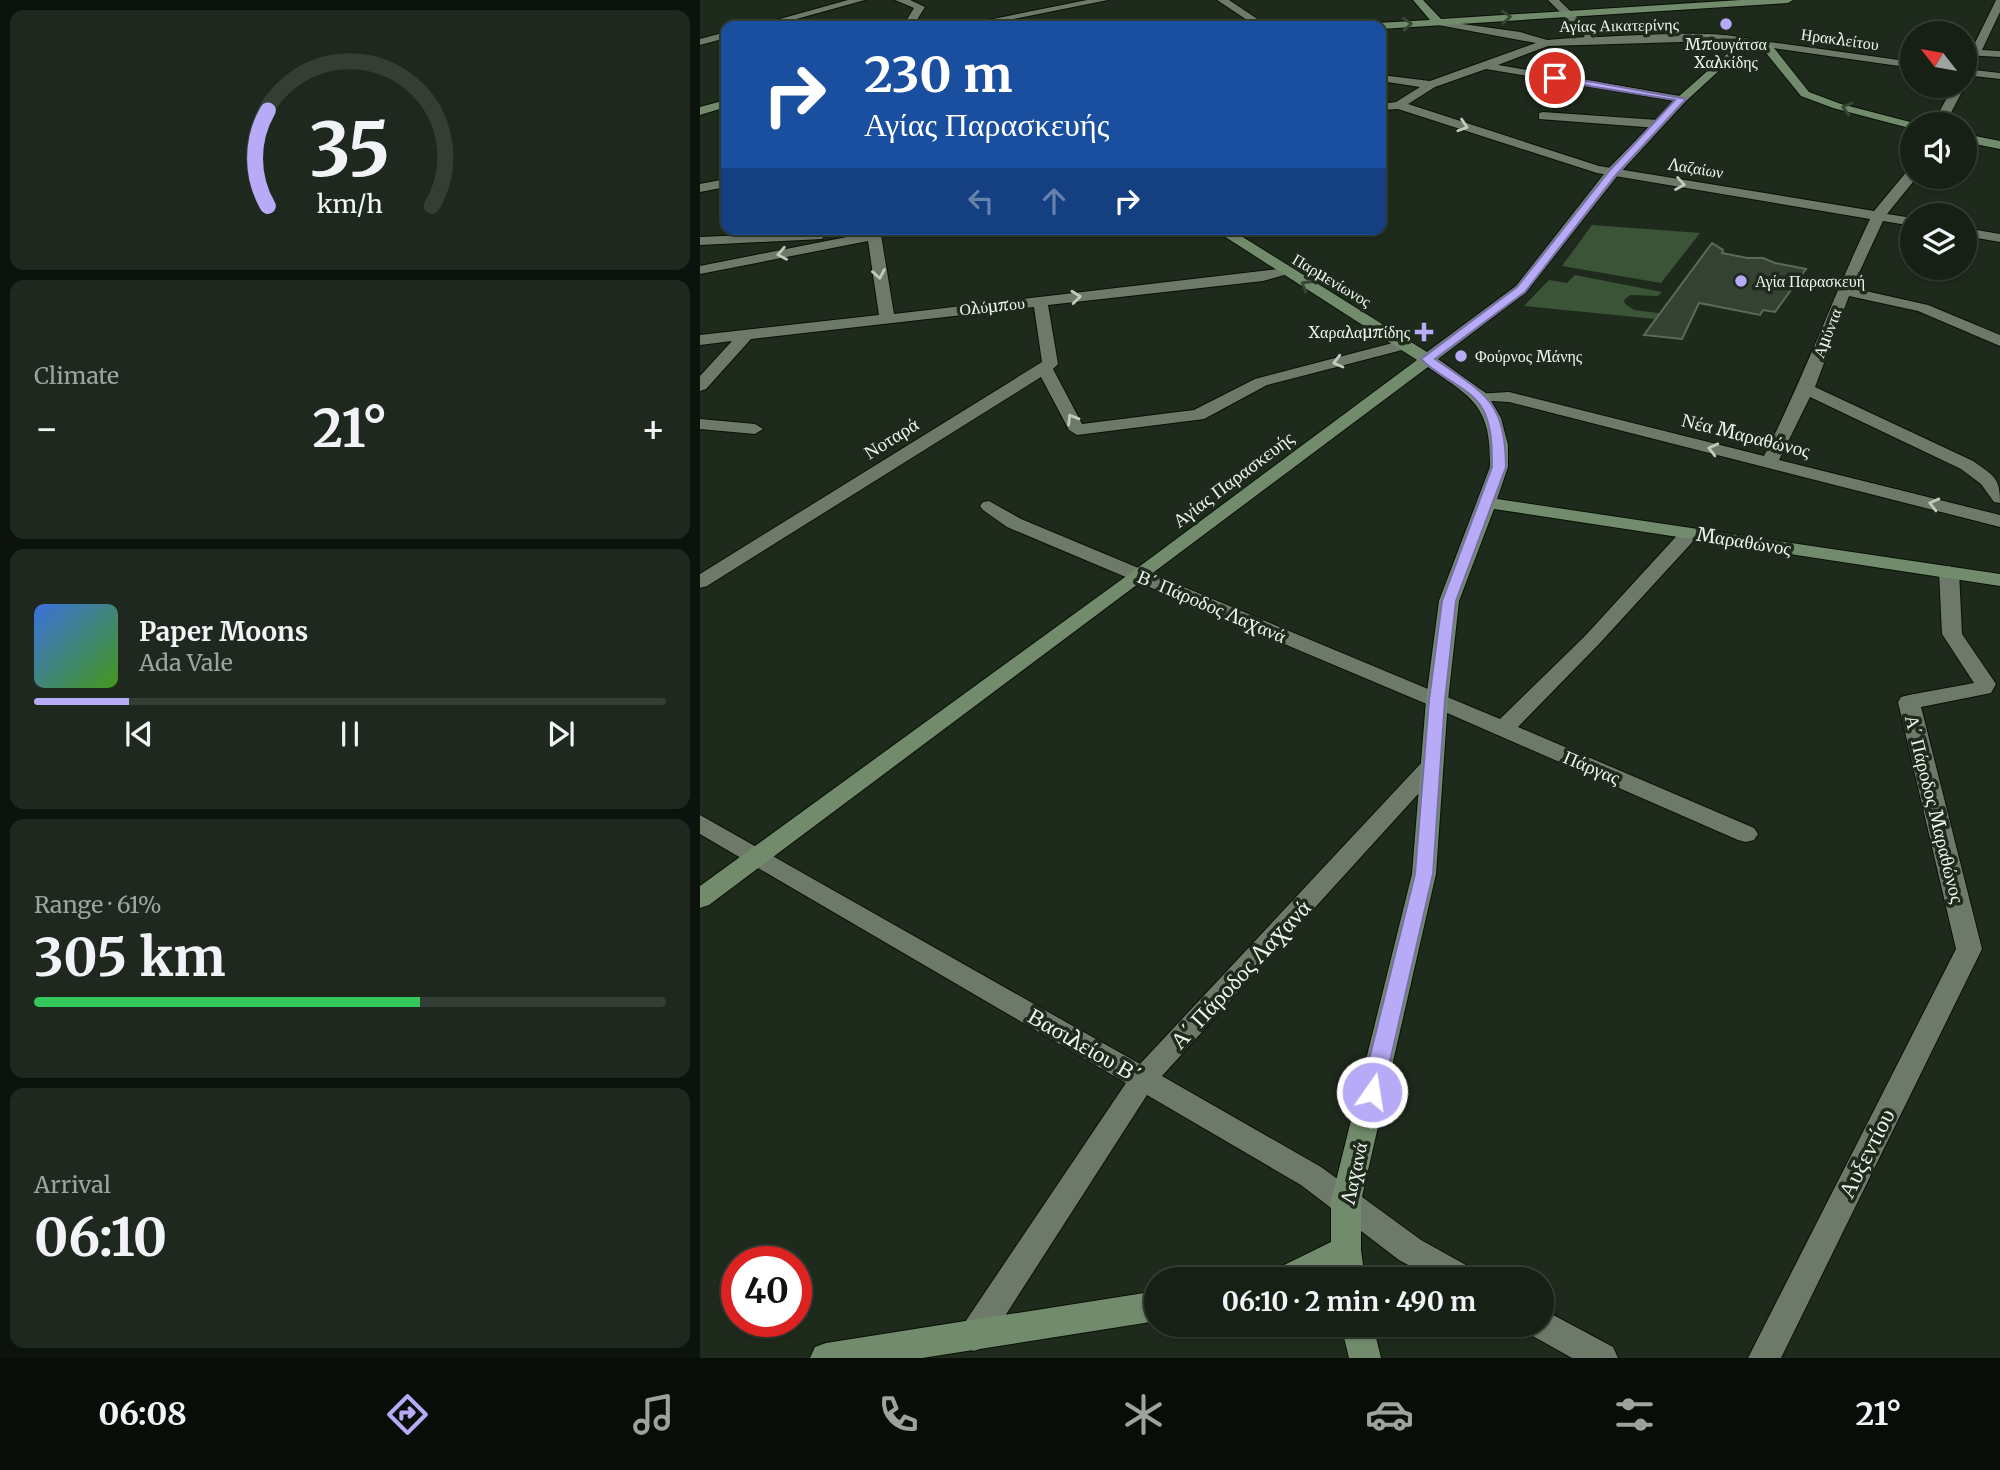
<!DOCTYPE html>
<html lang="en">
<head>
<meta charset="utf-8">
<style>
  body { margin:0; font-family:Merriweather,serif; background:#1f281e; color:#f1f3f6; height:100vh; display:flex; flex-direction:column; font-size:26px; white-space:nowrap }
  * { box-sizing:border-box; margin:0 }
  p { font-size:23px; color:#9ea3a0 }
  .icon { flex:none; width:38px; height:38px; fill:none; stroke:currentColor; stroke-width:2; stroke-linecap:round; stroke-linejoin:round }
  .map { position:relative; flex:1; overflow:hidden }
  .panel { display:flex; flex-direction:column; gap:10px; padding:10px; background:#0c120c; width:700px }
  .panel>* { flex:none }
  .hud { position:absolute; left:21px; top:21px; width:665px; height:214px; border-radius:14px; box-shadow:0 2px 5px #0004,0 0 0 2px #353e34; background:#1a4fa0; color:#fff; overflow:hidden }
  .needle { width:46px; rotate:301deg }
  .fabs { position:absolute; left:1200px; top:21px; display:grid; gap:14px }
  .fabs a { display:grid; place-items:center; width:77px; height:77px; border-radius:50%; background:#162015; box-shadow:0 2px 5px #0004,0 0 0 2px #353e34; font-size:35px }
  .speed { position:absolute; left:21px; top:1246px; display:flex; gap:14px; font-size:35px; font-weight:700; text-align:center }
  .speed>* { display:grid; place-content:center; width:91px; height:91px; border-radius:50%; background:#162015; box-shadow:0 2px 5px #0004,0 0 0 2px #353e34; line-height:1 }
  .speed .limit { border:10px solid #d22; background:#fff; color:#111 }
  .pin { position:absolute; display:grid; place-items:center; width:60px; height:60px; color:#fff; margin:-30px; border:4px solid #fff; border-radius:50%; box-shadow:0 2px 7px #0007 }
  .me { position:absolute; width:77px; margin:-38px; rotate:13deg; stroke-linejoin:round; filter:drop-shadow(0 0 5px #0008) }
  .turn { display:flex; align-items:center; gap:24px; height:147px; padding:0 28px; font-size:32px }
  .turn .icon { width:91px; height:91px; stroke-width:2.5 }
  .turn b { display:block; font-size:49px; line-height:60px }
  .lanes { display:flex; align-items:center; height:66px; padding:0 28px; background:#0003; justify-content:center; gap:35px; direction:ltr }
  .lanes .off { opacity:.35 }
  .big { font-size:52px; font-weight:700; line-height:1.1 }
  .panel .tile { flex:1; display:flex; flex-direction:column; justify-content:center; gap:10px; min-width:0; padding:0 24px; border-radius:14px; background:#1f281e }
  .panel .dial { align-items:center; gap:0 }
  .dial svg { height:182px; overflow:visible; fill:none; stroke:#353e34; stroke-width:7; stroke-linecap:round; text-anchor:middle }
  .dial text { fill:#f1f3f6; stroke:none }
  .song { display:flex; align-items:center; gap:21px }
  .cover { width:84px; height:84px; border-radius:10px; background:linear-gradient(135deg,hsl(220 70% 55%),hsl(100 70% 35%)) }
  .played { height:7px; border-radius:4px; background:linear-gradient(90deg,#b7abf7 15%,#353e34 15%) }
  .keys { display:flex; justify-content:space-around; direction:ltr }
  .heat { display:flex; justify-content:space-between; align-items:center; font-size:38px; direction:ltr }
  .charge { height:10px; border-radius:5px; background:linear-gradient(90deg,#34c759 61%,#353e34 0) }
  .trip { position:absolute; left:444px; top:1267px; width:410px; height:70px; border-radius:35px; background:#162015; box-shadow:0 2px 5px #0004,0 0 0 2px #353e34; font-weight:700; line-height:70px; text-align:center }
  .tabs { display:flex; height:112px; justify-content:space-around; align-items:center; background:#090d08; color:#9ea3a0 }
  .tabs .icon { width:49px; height:49px }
  .tabs .on { color:#b7abf7 }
  .tabs b { font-size:32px; color:#f1f3f6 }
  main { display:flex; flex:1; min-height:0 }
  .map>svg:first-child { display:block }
</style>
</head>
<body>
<main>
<section class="panel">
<div class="tile dial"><svg viewBox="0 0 100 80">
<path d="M14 69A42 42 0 1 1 86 69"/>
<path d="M14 69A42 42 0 0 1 14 27" stroke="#b7abf7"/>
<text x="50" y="56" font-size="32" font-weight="700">35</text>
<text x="50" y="72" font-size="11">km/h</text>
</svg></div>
<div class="tile"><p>Climate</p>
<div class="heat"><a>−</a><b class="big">21°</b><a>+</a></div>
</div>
<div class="tile">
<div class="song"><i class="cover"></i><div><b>Paper Moons</b><p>Ada Vale</p></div></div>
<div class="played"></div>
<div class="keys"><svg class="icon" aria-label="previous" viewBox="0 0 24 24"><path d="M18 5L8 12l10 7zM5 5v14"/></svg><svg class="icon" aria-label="pause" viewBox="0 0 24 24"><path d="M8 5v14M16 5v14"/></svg><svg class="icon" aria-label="next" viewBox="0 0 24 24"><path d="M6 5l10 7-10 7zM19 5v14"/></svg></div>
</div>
<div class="tile"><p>Range · 61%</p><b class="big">305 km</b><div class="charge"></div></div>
<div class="tile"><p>Arrival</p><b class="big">06:10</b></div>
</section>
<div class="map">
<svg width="1300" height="1358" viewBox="0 0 1300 1358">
  <rect width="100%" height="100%" fill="#1e2a1c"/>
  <path fill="#3b5337" d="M892,225L1000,233L961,283L862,266Z
    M875,275L962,292L958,296L930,295L924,300L925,304L934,310L966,314L965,320L824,306L849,280L867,283Z"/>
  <path fill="#354133" stroke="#5c6a5a" stroke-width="2" d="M1012,243L1023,250L1022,253L1047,258H1063L1075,263L1106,269L1075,312L1063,310L1060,315L999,303L982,339L944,335Z"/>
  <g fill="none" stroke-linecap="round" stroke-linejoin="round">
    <g stroke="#081206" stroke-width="2">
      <path id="street" d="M148,0H165L71,26H55Z
        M195,0H210L225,7L213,26H203L214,8Z
        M387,0H408L278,26H258Z
        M517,0H529L568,26H556Z
        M848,0H859L897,37C925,36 1032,28 1050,41L1045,44L1015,41L848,46L798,65L986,97L988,99L982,102L786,69L735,87L708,104L899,166L1174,211L1208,170L1213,169V177H1217L1187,214L1213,218V226L1183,221L1152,288L1228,305L1300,335V346L1218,311L1149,296L1115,387L1273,461C1294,476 1300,477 1300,503L1294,502L1281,484L1261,469L1110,397L1079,460L1300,515V527L809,402L775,400L773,397L775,394L809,392L1064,456C1103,379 1133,297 1170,219L897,173L698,109L681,110V104L696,102L720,87L681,81V75L730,81L836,43L738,25L734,24V20L820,32L847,40L885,37Z
        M1296,0H1300V12L1282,50L1300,51V57L1265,55V49H1272Z
        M26,32V38L0,45V39Z
        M1063,41L1213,62V68L1059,46V42Z
        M1265,69L1300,73V79L1265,75Z
        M1253,86H1265L1245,124H1233Z
        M843,112L958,120L964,124L958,128L839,119V113Z
        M26,179V187L0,192V184Z
        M1265,228L1300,234V242L1265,236Z
        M166,229H180L194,314L588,268L590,271L588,274L563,281L348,305L358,364L353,369L382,424L494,410L555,379L704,340L712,345L710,348L567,385L504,419L377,435L369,430L341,377L7,586L0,588V574L342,362L334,307L51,339L6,389L0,391V376L32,341L0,345V335L179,315L168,241L0,274V266L167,233Z
        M117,232L124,236L122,239L0,245V237Z
        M0,419L55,424L63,429L55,434L0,429Z
        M289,501L321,519L800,719L885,636L983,529H997L999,533L997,537L899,644L818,727L1054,828L1058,834L1054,840L1046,842L1038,840L729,705L307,527L283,510L280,506L283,502Z
        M1249,566L1259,572L1262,634L1296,684L1291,693L1221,707L1282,949L1081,1358H1048L1256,949L1198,702L1201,697L1209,695L1274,683L1242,634L1239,572Z
        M732,757L740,760L743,765L740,770L462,1076L621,1167L721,1240L773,1269L777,1279H734L699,1260L601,1185L447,1095L285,1347L274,1351L263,1347L258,1336L263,1325L426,1083L0,834V815L440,1064L724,760Z
        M842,1309L913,1347L918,1358H872L831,1335L827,1325H842Z"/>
    </g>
    <g stroke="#081206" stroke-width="2">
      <path id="secondary" d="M713,0H723L741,19L1041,0H1093L1088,3L681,29V26H672L677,23L730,20Z
        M1045,38L1070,43L1109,92L1141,104L1218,124H1213V129L1133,108L1101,96L1062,48L1047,45L986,101L918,175L826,292L738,359L787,394L801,418L808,445V467L797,499L1300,574V586L794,509L759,601L748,700L736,874L661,1201V1250L665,1279H635L634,1271L618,1279H572L576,1269L631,1242V1201L712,874L726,700L739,601L790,467C791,406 774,399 728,367L9,905L0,908V886L432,572L717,360L513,229H530L727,352L816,286L908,169L978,97Z
        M26,100V107L0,115V107Z
        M1265,134L1300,141V149L1265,142Z
        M457,1291V1321L222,1358H110L115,1347L126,1343Z
        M641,1325H673L681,1358H649Z"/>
    </g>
    <use href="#street" fill="#6d7a6a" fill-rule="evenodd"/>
    <use href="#secondary" fill="#718b6c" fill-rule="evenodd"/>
  </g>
  <defs><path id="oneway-chevron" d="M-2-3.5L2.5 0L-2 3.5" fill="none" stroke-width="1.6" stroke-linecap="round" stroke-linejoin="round" transform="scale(1.75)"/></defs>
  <g stroke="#374734">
    <use href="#oneway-chevron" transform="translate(806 17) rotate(-4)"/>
    <use href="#oneway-chevron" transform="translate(707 24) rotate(-4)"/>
    <use href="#oneway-chevron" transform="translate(1147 108) rotate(-165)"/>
    <use href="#oneway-chevron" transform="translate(606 285) rotate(-149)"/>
  </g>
  <g stroke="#c0cabe">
    <use href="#oneway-chevron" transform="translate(763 126) rotate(18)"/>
    <use href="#oneway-chevron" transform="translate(980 184) rotate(9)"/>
    <use href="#oneway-chevron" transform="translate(82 254) rotate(169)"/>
    <use href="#oneway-chevron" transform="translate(179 274) rotate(80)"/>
    <use href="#oneway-chevron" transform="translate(376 297) rotate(-6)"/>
    <use href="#oneway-chevron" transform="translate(638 362) rotate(165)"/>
    <use href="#oneway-chevron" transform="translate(372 419) rotate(-121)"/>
    <use href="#oneway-chevron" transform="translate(1013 449) rotate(-166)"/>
    <use href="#oneway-chevron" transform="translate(1234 504) rotate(-166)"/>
  </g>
  <path fill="#b7abf7" stroke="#776fa1" stroke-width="2" d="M855,75L986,99L916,175L825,292L735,359C785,394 805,400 806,467L756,601L745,700L733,874L683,1092L679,1098L672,1101L665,1098L661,1092L715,874L729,700L742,601L792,467C792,445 792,415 775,399C759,383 736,375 721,359L817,287L910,170L975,100L852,80Z"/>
  <g fill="#b7abf7" stroke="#1e2a1c" stroke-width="2.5">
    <circle cx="1026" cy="24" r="7"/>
    <circle cx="1041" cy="281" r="7"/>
    <path d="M720.5 321.5h7v7h7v7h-7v7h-7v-7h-7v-7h7z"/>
    <circle cx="761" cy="356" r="7"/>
  </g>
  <g text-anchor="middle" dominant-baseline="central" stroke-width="7" stroke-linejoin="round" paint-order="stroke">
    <g font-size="16" fill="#edf5ec" stroke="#1e2a1c">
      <text transform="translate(919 25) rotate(-1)">Αγίας Αικατερίνης</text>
      <text transform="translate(1140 39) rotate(8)">Ηρακλείτου</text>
      <text transform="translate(996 168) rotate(9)">Λαζαίων</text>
      <text transform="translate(632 280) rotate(31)">Παρμενίωνος</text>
      <text transform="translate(292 306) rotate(-6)">Ολύμπου</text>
      <text transform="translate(1127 333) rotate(-69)">Αμύντα</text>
    </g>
    <g font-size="16" fill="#edf5ec" stroke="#1e2a1c" text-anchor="start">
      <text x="1026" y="44" text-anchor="middle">Μπουγάτσα<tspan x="1026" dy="18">Χαλκίδης</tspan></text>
      <text x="1055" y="281">Αγία Παρασκευή</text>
      <text x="710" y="332" text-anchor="end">Χαραλαμπίδης</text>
      <text x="775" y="356">Φούρνος Μάνης</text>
    </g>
    <g font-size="19" fill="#edf5ec" stroke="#1e2a1c">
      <text transform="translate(1046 435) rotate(14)">Νέα Μαραθώνος</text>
      <text transform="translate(191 438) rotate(-32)">Νοταρά</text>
      <text transform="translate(533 479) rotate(-37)">Αγίας Παρασκευής</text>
      <text transform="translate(1044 541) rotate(9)">Μαραθώνος</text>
      <text transform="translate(512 606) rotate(23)">Β΄ Πάροδος Λαχανά</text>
      <text transform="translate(892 767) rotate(23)">Πάργας</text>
      <text transform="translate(1235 809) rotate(76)">Α΄ Πάροδος Μαραθώνος</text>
      <text transform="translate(654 1173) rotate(-78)">Λαχανά</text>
    </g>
    <g font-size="23" fill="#edf5ec" stroke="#1e2a1c">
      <text transform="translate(540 974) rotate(-47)">Α΄ Πάροδος Λαχανά</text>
      <text transform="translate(385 1045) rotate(30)">Βασιλείου Β΄</text>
      <text transform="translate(1166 1153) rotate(-63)">Αυξεντίου</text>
    </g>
  </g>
</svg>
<div class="fabs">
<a><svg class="needle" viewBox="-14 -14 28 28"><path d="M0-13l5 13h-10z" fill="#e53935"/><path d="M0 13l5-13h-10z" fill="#9ea3a0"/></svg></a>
<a><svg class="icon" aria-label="sound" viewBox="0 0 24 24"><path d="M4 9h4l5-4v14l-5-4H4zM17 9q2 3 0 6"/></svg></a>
<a><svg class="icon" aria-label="layers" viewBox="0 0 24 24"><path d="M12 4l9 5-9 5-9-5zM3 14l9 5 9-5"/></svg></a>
</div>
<div class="speed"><div class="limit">40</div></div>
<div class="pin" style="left:855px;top:78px;background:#d93025"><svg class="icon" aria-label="arrive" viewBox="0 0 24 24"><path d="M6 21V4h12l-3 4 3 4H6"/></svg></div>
<svg class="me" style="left:672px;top:1092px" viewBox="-20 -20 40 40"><circle r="17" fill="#b7abf7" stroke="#fff" stroke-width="3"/><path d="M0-11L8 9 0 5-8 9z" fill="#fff"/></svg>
<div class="trip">06:10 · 2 min · 490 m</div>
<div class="hud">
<div class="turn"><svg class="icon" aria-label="right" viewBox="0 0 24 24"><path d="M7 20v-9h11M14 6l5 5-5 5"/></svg><div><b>230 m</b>Αγίας Παρασκευής</div></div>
<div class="lanes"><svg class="icon off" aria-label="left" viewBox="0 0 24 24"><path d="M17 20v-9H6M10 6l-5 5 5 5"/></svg><svg class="icon off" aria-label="ahead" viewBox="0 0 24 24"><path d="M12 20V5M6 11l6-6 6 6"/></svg><svg class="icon" aria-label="right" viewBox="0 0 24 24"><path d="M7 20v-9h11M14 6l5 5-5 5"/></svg></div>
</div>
</div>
</main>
<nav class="tabs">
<b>06:08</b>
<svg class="icon on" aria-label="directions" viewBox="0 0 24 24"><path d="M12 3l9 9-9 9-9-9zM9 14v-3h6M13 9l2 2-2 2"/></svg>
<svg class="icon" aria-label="music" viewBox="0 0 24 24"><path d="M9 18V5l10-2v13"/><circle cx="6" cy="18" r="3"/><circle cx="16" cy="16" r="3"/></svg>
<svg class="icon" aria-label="phone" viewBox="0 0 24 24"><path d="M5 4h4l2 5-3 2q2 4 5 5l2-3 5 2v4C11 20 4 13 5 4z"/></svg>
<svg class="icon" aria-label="climate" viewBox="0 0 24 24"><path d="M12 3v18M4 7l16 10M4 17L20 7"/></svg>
<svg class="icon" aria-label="car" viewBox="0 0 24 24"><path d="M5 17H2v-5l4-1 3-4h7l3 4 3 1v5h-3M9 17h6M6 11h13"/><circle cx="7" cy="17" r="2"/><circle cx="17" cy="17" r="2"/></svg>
<svg class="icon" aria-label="filters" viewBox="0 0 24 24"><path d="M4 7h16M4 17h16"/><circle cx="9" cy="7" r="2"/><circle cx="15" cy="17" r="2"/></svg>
<b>21°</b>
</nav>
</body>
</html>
